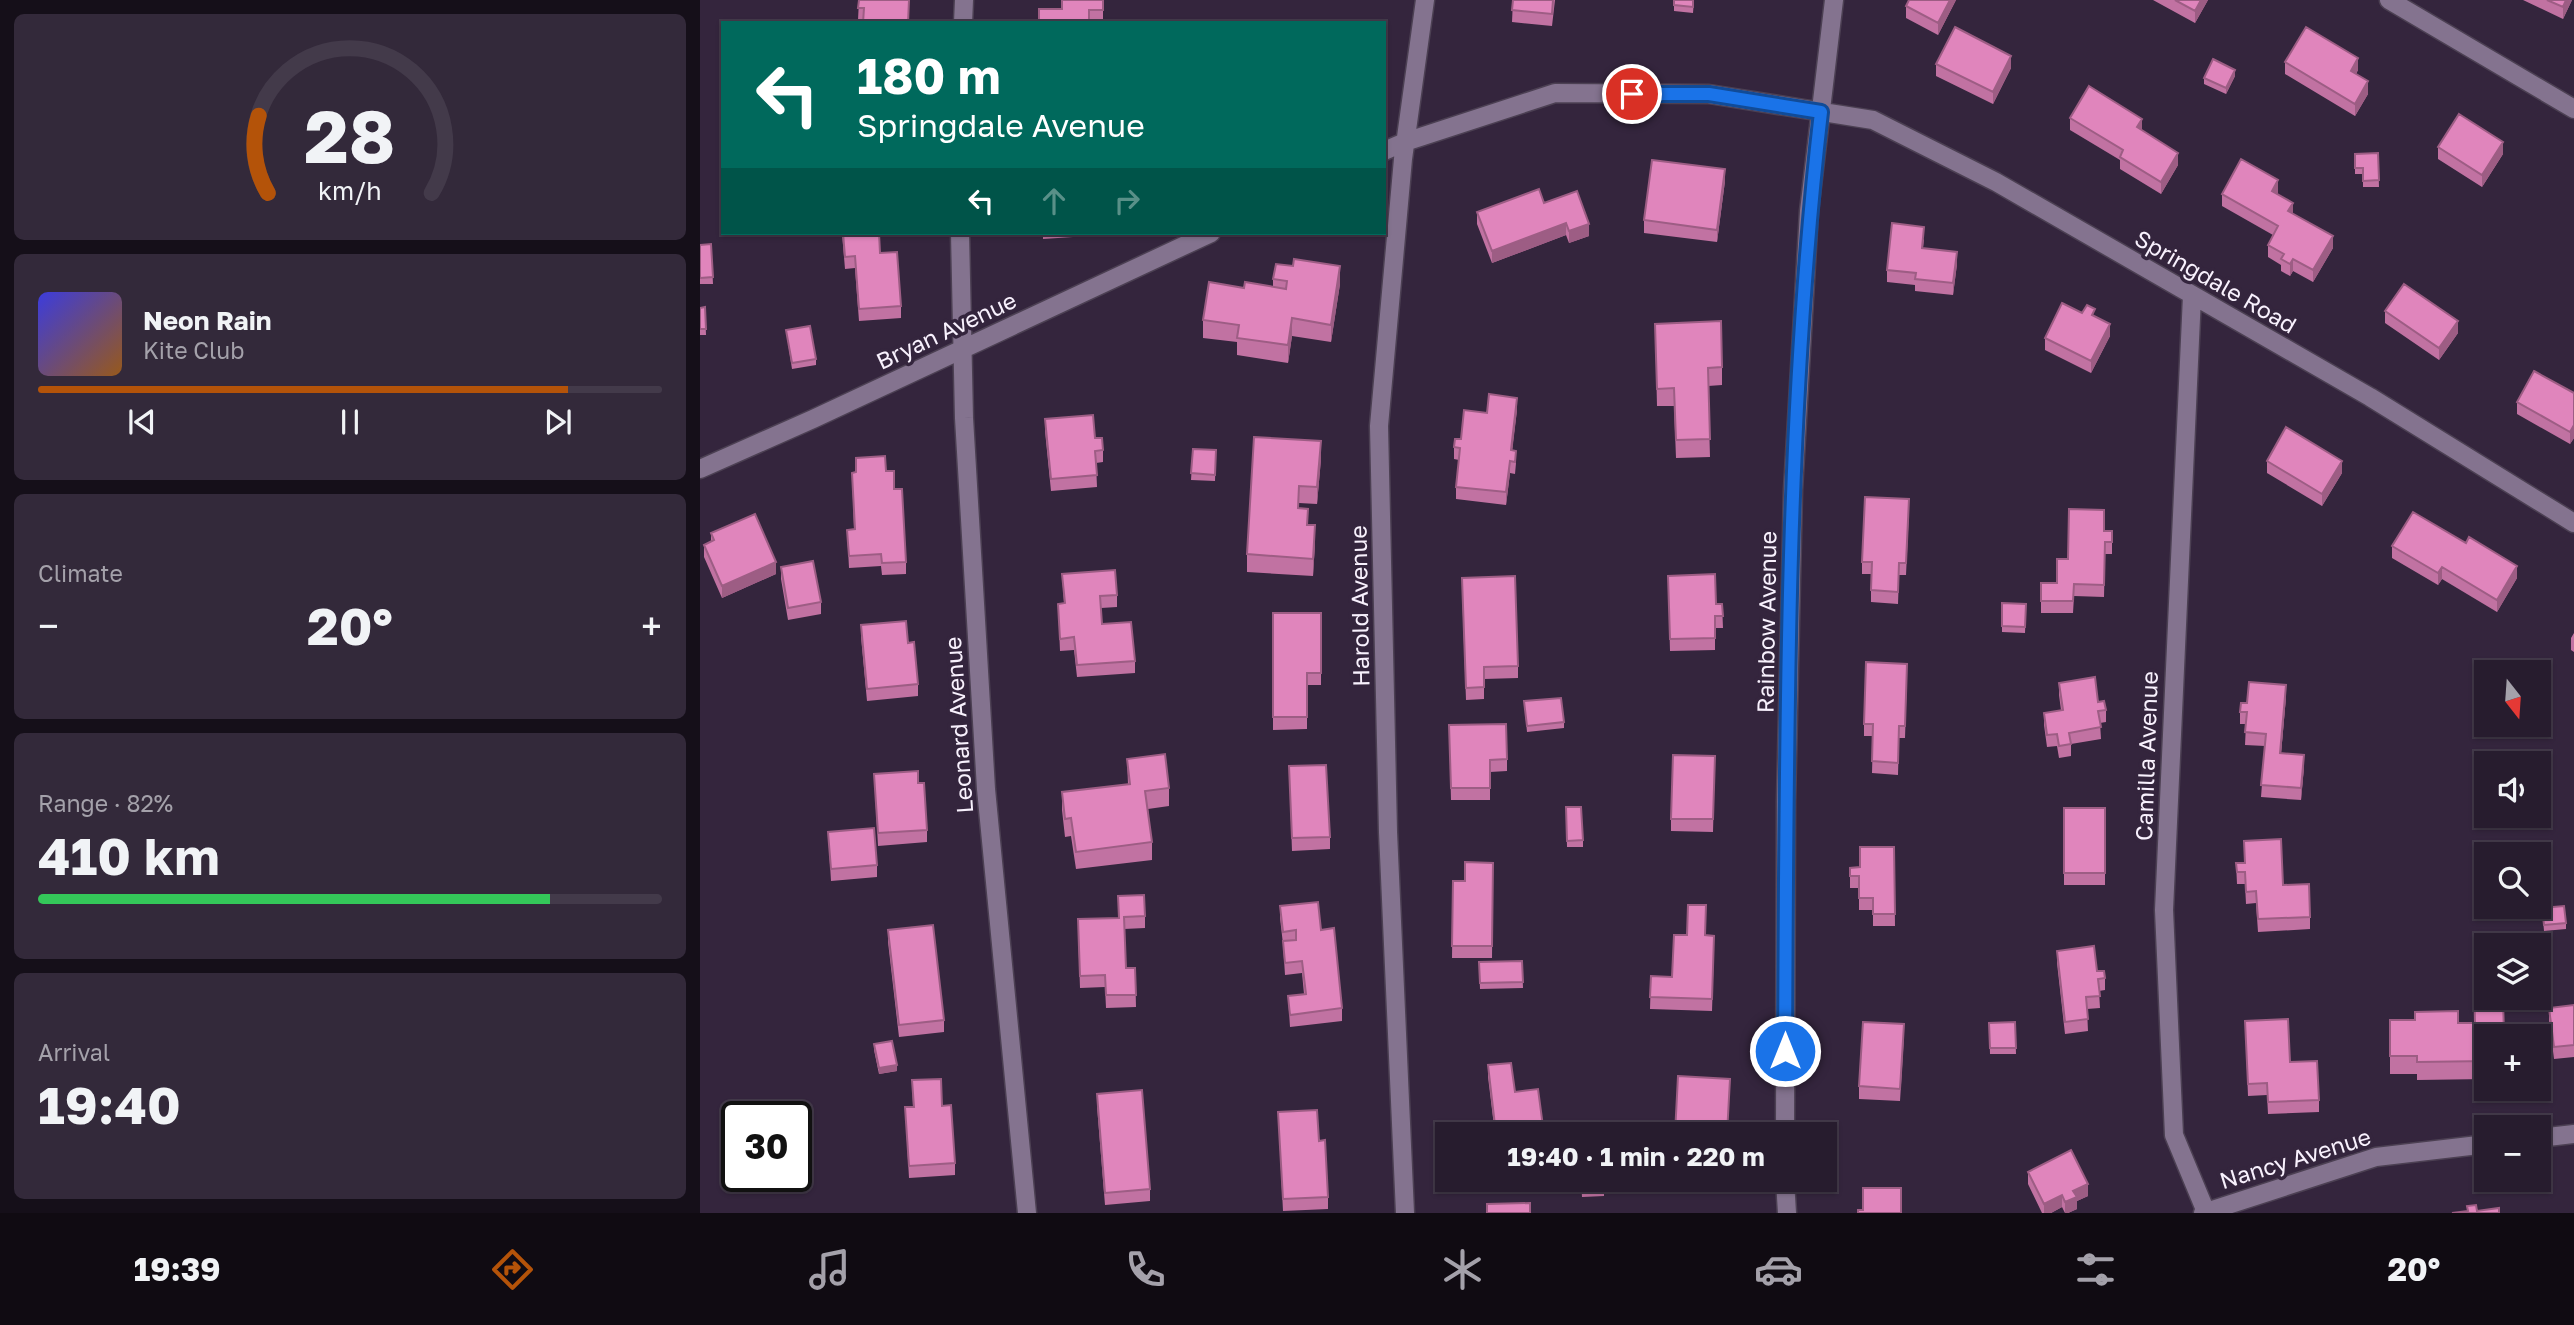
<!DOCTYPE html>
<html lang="en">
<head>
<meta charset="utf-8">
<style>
  body { margin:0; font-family:"Golos Text",sans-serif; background:#33293a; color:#f1f3f6; height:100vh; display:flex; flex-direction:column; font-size:26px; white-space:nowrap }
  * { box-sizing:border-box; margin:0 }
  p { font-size:23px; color:#a4a1aa }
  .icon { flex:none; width:38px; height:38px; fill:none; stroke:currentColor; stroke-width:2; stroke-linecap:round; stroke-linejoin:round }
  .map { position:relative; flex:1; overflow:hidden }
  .sheet { display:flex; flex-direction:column; gap:14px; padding:14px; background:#150f19; width:700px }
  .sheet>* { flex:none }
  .guide { position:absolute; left:21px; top:21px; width:665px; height:214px; border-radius:0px; box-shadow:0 2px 5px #0004,0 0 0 2px #433a4a; background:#00695c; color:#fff; overflow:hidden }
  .needle { width:46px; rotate:163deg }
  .tools { position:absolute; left:1774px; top:660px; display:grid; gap:14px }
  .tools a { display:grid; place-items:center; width:77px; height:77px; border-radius:0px; background:#271c2e; box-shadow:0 2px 5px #0004,0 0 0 2px #433a4a; font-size:35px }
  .speed { position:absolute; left:21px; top:1101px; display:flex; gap:14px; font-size:35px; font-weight:700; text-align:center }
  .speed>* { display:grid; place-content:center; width:91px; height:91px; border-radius:50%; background:#271c2e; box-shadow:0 2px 5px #0004,0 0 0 2px #433a4a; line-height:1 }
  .speed .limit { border:4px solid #111; border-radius:10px; background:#fff; color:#111 }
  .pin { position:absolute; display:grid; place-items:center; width:60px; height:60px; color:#fff; margin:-30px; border:4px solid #fff; border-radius:50%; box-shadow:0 2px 7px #0007 }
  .me { position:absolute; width:77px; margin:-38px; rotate:0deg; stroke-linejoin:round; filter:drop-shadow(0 0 5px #0008) }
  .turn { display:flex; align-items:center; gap:24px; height:147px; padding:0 21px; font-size:32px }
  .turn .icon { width:91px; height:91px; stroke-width:2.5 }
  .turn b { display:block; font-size:49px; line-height:60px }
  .lanes { display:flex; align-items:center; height:66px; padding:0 21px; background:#0003; justify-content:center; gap:35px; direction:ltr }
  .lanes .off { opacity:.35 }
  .big { font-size:52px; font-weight:700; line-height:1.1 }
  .sheet .card { flex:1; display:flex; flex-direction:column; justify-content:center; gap:10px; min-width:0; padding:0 24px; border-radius:10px; background:#33293a }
  .sheet .dial { align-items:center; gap:0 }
  .dial svg { height:182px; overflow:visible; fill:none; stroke:#433a4a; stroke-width:7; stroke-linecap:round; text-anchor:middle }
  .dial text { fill:#f1f3f6; stroke:none }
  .song { display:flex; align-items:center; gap:21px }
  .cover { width:84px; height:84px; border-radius:10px; background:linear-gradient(135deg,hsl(240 70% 55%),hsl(30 70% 35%)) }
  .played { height:7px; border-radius:4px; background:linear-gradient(90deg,#b45309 85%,#433a4a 85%) }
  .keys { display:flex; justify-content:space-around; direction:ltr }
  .heat { display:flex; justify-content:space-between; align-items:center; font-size:38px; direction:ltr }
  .charge { height:10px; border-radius:5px; background:linear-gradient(90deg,#34c759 82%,#433a4a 0) }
  .trip { position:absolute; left:735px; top:1122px; width:402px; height:70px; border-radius:0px; background:#271c2e; box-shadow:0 2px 5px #0004,0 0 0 2px #433a4a; font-weight:700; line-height:70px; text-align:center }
  .tabs { display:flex; height:112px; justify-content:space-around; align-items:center; background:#100b12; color:#a4a1aa }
  .tabs .icon { width:49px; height:49px }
  .tabs .active { color:#b45309 }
  .tabs b { font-size:32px; color:#f1f3f6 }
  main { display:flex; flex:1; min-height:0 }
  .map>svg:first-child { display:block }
</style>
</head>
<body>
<main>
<section class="sheet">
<div class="card dial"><svg viewBox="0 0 100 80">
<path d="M14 69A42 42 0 1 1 86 69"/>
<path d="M14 69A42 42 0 0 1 10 35" stroke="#b45309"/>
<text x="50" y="56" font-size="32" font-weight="700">28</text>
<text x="50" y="72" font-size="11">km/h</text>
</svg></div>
<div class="card">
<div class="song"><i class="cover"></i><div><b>Neon Rain</b><p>Kite Club</p></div></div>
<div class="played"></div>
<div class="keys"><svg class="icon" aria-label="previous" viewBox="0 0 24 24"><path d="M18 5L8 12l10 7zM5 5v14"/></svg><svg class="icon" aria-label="pause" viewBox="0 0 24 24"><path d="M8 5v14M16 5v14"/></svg><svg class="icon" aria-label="next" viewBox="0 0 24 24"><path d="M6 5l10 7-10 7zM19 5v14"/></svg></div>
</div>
<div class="card"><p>Climate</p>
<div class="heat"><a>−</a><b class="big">20°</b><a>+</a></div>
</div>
<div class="card"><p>Range · 82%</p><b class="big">410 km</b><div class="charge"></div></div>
<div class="card"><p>Arrival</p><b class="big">19:40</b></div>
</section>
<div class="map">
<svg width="1874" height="1213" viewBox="0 0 1874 1213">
  <rect width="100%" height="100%" fill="#34253d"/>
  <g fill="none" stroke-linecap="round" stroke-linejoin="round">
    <g stroke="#4c4053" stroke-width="21">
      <path id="minor" d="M1689,0L1874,109
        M263,23L264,0
        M684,151L705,142L855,93L1009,94L1173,120L1296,182L1670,397L1874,523
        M260,233L264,418L286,789L327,1213
        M1492,296L1464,910L1474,1135L1506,1212
        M0,469L113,419L511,233
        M1085,1134L1086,802L1093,490L1109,211L1134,0
        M1839,1138L1874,1134
        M1085,1180L1087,1213
        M705,1213L688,832L679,426L703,159L725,0
        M1503,1213L1676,1157L1787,1144"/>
    </g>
    <use href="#minor" stroke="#84738f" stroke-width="18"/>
  </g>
  <path fill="#c172a2" d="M159,0H210L163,20H158Z
    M403,0V23H339L362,9Z
    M813,0H855L852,26L812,22Z
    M974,0H994L993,13L974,11Z
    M1256,0L1238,35L1206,18V6Z
    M1453,0H1508L1495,23Z
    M1823,0H1872L1863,19Z
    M1585,62L1658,70L1656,74L1668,94L1655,116L1585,74Z
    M1236,64L1311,68L1293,104L1236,76Z
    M1535,76L1526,94L1504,84V78Z
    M1370,118L1442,130L1478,165L1461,194L1420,169V160L1370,130Z
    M1738,147L1803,154L1782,187L1738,159Z
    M1678,153L1679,187H1663V174H1655V154Z
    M1025,181L1017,242L944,233V220Z
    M1578,192L1577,194L1593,214L1633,248L1613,282L1593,271L1590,276L1581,271V265L1568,257V245L1573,235L1522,206V194Z
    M844,203L889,236L869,243L866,235L792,263L777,224V212Z
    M142,233L180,253L201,306V318L159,321L155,268L145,269Z
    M343,233H373V237L343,239Z
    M1224,239L1223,248L1257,264L1253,295L1215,291V285L1187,282V270Z
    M11,244L13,284H0V245Z
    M573,279L640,284L631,342L592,336L588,363L537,355V342L503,338V320L544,288L573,286Z
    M5,307L6,335H0V308Z
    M1685,311L1758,333L1739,360L1685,323Z
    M1382,313L1395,317L1410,336L1391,373L1345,350V338Z
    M955,324L1022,367V385L1008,386L1010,457L976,458L974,406H957Z
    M86,330L116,359V365L92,369Z
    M1874,393V438L1870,444L1817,414V402Z
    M817,410L812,450L816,463L815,474L810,473L806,505L756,499V487L759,460L754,459V447L761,439L787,413Z
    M345,419L403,450V462L396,463L397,487L351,491L345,431Z
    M493,449L516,450L515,481L491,480Z
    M156,458L186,471L194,489L206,562V574L182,575L181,566L149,568L147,530L154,529L152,473L156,472Z
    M621,459L617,504L599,503V508L608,525L615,543L613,576L547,572V554Z
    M1567,461L1642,473L1622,506L1567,473Z
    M1209,511L1206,575H1199L1198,604L1171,602V574H1162V562Z
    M1404,531L1412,543V554H1405L1404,597L1374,596L1373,613H1341V583H1357Z
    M11,533L76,574L22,598L4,557V545L11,542Z
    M1692,546L1817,578L1797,612L1742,579L1738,585L1692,558Z
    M81,567L121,602V614L88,620L81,579Z
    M362,574L417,595V607L401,608L402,624L435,661V673L377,677L374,650L360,651L358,604L364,603Z
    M968,576L1016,604H1022L1023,628H1015V650L970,651Z
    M762,590L818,666V678L784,679V699L766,700Z
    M1302,603L1326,604L1325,633L1302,632Z
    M573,613H621V685H607V729L573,730Z
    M161,625L208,643L218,684V696L167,701L161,637Z
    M1874,633V652L1871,650V638Z
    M1207,676L1205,738H1199L1198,775L1172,773L1173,736H1164V724Z
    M1359,683L1398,702L1406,710V722L1400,723L1401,739L1371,744V756L1359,758L1357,746L1347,747L1344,725V713L1361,710L1359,695Z
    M1586,697L1581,754L1604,767L1601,800L1561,797L1565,746L1545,745L1546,724H1540V712L1547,703Z
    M824,701L864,722V728L827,732Z
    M749,725L807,759V771L790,772V800H751Z
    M1015,756L1013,832L971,831V819Z
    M427,759L469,788V806L448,809L452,842V860L376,869L371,836L365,837L362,810V792L428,784Z
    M589,766L630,837V849L592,851Z
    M174,774L227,830V842L178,846Z
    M866,807L883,840V847H867Z
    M1364,808H1405V885H1364Z
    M128,832L177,865V877L131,881Z
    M1194,847L1195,926H1173V910H1159V888H1150V868L1160,867Z
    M793,863L792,958H752L753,881H765Z
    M1536,863L1583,885L1610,917V929L1558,932L1556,903L1546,904L1545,884H1537Z
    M418,896L445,916V928L424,929L426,968H435L436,1007L406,1008L405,987L380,988L378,931L418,918Z
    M580,906L621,930L642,1008V1021L590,1027L588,996L604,994L602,973L585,975L583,944L580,918Z
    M1842,908L1866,923V929L1844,931Z
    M188,930L244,1020V1032L199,1037L188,942Z
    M1006,935L1014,948L1012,1011L950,1009L951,976L972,977Z
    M1357,951L1397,971L1405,978V990L1399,991L1400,1008L1387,1009L1388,1031L1365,1034L1357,963Z
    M822,961L823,988L780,989L779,962Z
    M1874,1005V1057L1854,1059L1849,1020V1008Z
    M1690,1020H1715L1758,1023L1787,1036V1079L1717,1080V1074H1690Z
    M1545,1021L1619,1100V1112L1568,1114L1567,1095L1548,1096Z
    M1315,1022L1316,1054H1290L1289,1023Z
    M1204,1036L1200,1101L1159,1099V1086Z
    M174,1044L197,1071L179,1074L174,1050Z
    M788,1065L815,1092L844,1134H795L788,1077Z
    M212,1080L255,1163V1175L209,1178L205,1107H213Z
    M397,1094L450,1189V1201L405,1205L397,1106Z
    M578,1112L628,1197V1209L583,1211Z
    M1328,1172L1388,1196L1377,1201V1209L1368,1213H1365L1362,1207L1351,1213H1342L1328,1184Z
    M881,1180L904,1189V1196L882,1197Z"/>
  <path fill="#9d5d84" d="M1250,0H1256L1238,35V23Z
    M1501,0H1508L1495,23V11Z
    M1866,0H1872L1863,19V7Z
    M1311,56V68L1293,104V92Z
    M1658,58V70L1651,83V71Z
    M1535,70V76L1526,94V88Z
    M1668,81V94L1655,116V104Z
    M1442,119V131L1437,127Z
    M1803,142V154L1782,187V175Z
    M1478,153V165L1461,194V182Z
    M1025,169V181L1017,242V230Z
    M1578,180V192L1572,203V191Z
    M1593,203V215L1588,211Z
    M866,223V235L792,263V251Z
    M889,224V236L869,243V231Z
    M1633,236V248L1613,282V270Z
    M1257,252V264L1253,295V283Z
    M1593,259V271L1590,276V264Z
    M640,266V284L631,342V325Z
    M592,318V336L588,363V345Z
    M1758,321V333L1739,360V348Z
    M1410,324V336L1391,373V361Z
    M817,398V410L811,462V450Z
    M1874,425V438L1870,444V432Z
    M621,441V459L617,504V487Z
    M810,461V473L806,505V492Z
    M1642,461V473L1622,506V494Z
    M615,525V543L613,576V559Z
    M76,562V574L22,598V586Z
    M1817,566V578L1797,612V600Z
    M1742,567V579L1738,585V573Z
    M1586,685V697L1580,766V753Z
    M1604,755V767L1601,800V788Z
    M197,1065V1071L179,1074V1068Z
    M1388,1184V1196L1377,1201V1209L1368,1213H1365V1202L1373,1191Z
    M1362,1195V1207L1351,1213H1344V1204Z"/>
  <path fill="#e085bc" stroke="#9d5d84" stroke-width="2" d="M159,0H209L208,23H163L164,8H158Z
    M362,0H403V10H389V23H339V9H362Z
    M813,0H853L852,14L812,10Z
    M974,0H993V7L974,5Z
    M1209,0H1250L1238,23L1206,6Z
    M1475,0H1501L1495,11Z
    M1847,0H1866L1863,7Z
    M1255,27L1311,56L1293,92L1236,64Z
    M1606,27L1658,58L1651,71L1668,81L1655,104L1585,62Z
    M1513,59L1535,70L1526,88L1504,78Z
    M1389,86L1442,119L1437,127L1478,153L1461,182L1420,157L1423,150L1370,118Z
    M1759,114L1803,142L1782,175L1738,147Z
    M1678,153L1679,180L1663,181V168H1655V154Z
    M1541,159L1578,180L1572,191L1593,203L1588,211L1633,236L1613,270L1593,259L1590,264L1581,259L1584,254L1568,245L1578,226L1522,194Z
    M952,160L1025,169L1017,230L944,220Z
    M839,189L844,203L877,191L889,224L869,231L866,223L792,251L777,212Z
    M1192,223L1224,227L1222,248L1257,252L1253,283L1215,279L1216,273L1187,270Z
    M143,233H179L180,253L197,252L201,306L159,309L155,256L145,257Z
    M11,244L13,277L0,278V245Z
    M594,259L640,266L631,325L592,318L588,345L537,338L539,325L503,320L509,282L544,288L545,282L586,289L587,281L573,279L576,264L593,266Z
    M1704,284L1758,321L1739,348L1685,311Z
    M1362,303L1382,313L1387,305L1395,309L1392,315L1410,324L1391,361L1345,338Z
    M5,307L6,329H0V308Z
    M1021,321L1022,367L1008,368L1010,439L976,440L974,388L957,389L955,324Z
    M110,326L116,359L92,363L86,330Z
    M1834,371L1874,393V425L1870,432L1817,402Z
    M789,394L817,398L811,450L816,451L815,462L810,461L806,492L756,487L760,448L754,447L755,439H761L764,410L787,413Z
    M393,415L395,438H402L403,450L395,451L397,475L351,479L345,419Z
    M1586,427L1642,461L1622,494L1567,461Z
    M554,437L621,441L617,487L599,486L598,508L608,509L607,525H615L613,559L547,554Z
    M493,449L516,450L515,475L491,473Z
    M185,456L186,471H194V489H202L206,562L182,563L181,554L149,556L147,530L155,529L152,473L156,472V458Z
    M1165,497L1209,499L1206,563H1199L1198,592L1171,590L1172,562H1162Z
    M1369,509L1404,510V531H1412V542H1405L1404,585L1374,584L1373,601H1341V583H1357V559H1368Z
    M1713,512L1766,543L1769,537L1817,566L1797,600L1742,567L1738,573L1692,546Z
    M55,514L76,562L22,586L4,545L14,540L11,533Z
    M113,561L121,602L88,608L81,567Z
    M415,570L417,595L400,596L402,624L431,622L435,661L377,665L374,637L360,639L358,604L365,603L362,574Z
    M1015,574L1016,604H1022L1023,616H1015V638L970,639L968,576Z
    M815,576L818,666L784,667V687L766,688L762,578Z
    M1302,603L1326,604L1325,627L1302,626Z
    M573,613H621V673H607V717H573Z
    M206,621L208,643L214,642L218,684L167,689L161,625Z
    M1166,662L1207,664L1205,726H1199L1198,763L1172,761L1173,724H1164Z
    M1395,677L1398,702L1404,701L1406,710L1398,711L1401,727L1369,733L1371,744L1359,746L1357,734L1347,735L1344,713L1363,710L1359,683Z
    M1549,682L1586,685L1580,753L1604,755L1601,788L1561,785L1566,734L1545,732L1547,712H1540L1541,703H1547Z
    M861,698L864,722L827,726L824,701Z
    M806,724L807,759L790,760V788H751L749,725Z
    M465,754L469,788L445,791L452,842L376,852L371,818L365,819L362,792L430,784L427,759Z
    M973,755L1015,756L1013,819H971Z
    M626,765L630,837L592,838L589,766Z
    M218,771V783H224L227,830L178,833L174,774Z
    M866,807H881L883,840L867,841Z
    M1364,808H1405V873H1364Z
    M174,828L177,865L131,869L128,832Z
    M1581,839L1583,885L1609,884L1610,917L1558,919L1556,891L1546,892L1545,872H1537L1536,863H1545L1544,841Z
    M1160,847H1194L1195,914H1173V898H1159V876H1150V868L1160,867Z
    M765,862L793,863L792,946H752L753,881H765Z
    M444,895L445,916L424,917L426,968H435L436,995H406L405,975L380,976L378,919L419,918L418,896Z
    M618,902L621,930L634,928L642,1008L590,1015L588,996L606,994L602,961L585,963L583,941L596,940V930L583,932L580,906Z
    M988,905H1006L1005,935L1014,936L1012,999L950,997L951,976L972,977L974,935H987Z
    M1864,906L1866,923L1844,925L1842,908Z
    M233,925L244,1020L199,1025L188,930Z
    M1394,946L1397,971H1404L1405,978L1398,979L1400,996L1386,997L1388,1019L1365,1022L1357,951Z
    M822,961L823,982L780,983L779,962Z
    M1774,975H1787V998H1803L1804,1036H1787V1061L1717,1062V1056H1690V1020H1715V1012L1758,1011V1023H1775Z
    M1874,1005V1045L1854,1047L1849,1008Z
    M1588,1019L1590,1062L1617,1061L1619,1100L1568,1102L1567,1083L1548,1084L1545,1021Z
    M1163,1022L1204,1024L1200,1089L1159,1086Z
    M1315,1022L1316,1048H1290L1289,1023Z
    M192,1041L197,1065L179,1068L174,1044Z
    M811,1063L815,1092L838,1089L844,1134H796L788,1065Z
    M978,1076L1030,1079L1027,1134H975Z
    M241,1079L242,1106L251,1105L255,1163L209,1166L205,1107H214L212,1080Z
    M442,1090L450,1189L405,1193L397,1094Z
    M617,1110L619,1141L625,1140L628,1197L583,1199L578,1112Z
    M1371,1150L1388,1184L1373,1191L1377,1197L1365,1202L1362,1195L1344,1204L1328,1172Z
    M881,1180H903L904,1189L882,1191Z
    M1163,1188H1201V1213H1158V1210H1163Z
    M830,1203V1213H787V1204Z
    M1776,1205L1777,1211L1799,1208V1213H1752L1768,1211L1767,1206Z"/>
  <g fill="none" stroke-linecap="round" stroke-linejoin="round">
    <g stroke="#114b97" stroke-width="18">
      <path id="route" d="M932,94H1009L1121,112C1085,423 1087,738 1085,1051"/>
    </g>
    <use href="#route" stroke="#1a73e8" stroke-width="12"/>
  </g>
  <g text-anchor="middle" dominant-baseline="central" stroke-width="7" stroke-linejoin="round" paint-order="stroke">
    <g font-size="23" fill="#f8f1fd" stroke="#34253d">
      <text transform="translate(1516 281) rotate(30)">Springdale Road</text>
      <text transform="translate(246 330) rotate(-25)">Bryan Avenue</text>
      <text transform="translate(659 606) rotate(-91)">Harold Avenue</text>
      <text transform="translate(1066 622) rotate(-89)">Rainbow Avenue</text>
      <text transform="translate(258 725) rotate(-94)">Leonard Avenue</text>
      <text transform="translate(1446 756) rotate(-88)">Camilla Avenue</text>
      <text transform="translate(1595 1158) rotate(-17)">Nancy Avenue</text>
    </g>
  </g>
</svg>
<div class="tools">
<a><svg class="needle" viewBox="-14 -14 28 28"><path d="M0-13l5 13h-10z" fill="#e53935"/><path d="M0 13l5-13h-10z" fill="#a4a1aa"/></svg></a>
<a><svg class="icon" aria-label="sound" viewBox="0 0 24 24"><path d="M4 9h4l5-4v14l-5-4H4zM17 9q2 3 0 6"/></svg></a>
<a><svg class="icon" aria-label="search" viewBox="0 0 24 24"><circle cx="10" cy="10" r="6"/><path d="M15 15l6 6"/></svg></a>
<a><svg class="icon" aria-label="layers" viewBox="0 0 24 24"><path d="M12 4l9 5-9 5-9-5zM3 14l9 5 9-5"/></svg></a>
<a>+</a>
<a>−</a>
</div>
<div class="speed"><div class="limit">30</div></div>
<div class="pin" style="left:932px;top:94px;background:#d93025"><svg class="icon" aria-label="arrive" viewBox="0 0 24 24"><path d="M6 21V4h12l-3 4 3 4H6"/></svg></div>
<svg class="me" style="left:1085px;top:1051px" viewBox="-20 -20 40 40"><circle r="17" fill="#1a73e8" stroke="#fff" stroke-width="3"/><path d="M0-11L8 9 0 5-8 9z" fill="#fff"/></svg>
<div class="trip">19:40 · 1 min · 220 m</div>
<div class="guide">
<div class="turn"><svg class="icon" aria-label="left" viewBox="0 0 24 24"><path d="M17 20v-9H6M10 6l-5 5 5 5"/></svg><div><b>180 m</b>Springdale Avenue</div></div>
<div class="lanes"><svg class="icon" aria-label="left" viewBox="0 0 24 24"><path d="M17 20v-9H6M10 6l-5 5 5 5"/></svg><svg class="icon off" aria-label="ahead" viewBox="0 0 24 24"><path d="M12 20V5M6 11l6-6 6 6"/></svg><svg class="icon off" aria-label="right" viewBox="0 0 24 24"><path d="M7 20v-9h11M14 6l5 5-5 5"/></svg></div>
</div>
</div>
</main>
<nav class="tabs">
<b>19:39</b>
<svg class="icon active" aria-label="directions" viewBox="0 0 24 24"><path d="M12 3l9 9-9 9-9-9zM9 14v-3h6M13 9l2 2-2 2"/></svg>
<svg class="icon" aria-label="music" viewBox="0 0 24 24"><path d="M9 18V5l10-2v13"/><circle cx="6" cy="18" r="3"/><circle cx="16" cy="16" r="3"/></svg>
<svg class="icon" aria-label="phone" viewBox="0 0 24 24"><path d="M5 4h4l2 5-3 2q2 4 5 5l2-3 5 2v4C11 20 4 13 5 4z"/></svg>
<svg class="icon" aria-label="climate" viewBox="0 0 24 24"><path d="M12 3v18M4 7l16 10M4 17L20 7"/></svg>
<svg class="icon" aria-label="car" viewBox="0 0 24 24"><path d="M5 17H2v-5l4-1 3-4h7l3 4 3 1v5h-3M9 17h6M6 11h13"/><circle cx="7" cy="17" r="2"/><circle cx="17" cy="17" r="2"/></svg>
<svg class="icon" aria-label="filters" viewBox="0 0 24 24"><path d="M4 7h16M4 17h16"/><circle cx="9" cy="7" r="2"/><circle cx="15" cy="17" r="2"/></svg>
<b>20°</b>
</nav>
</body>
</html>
